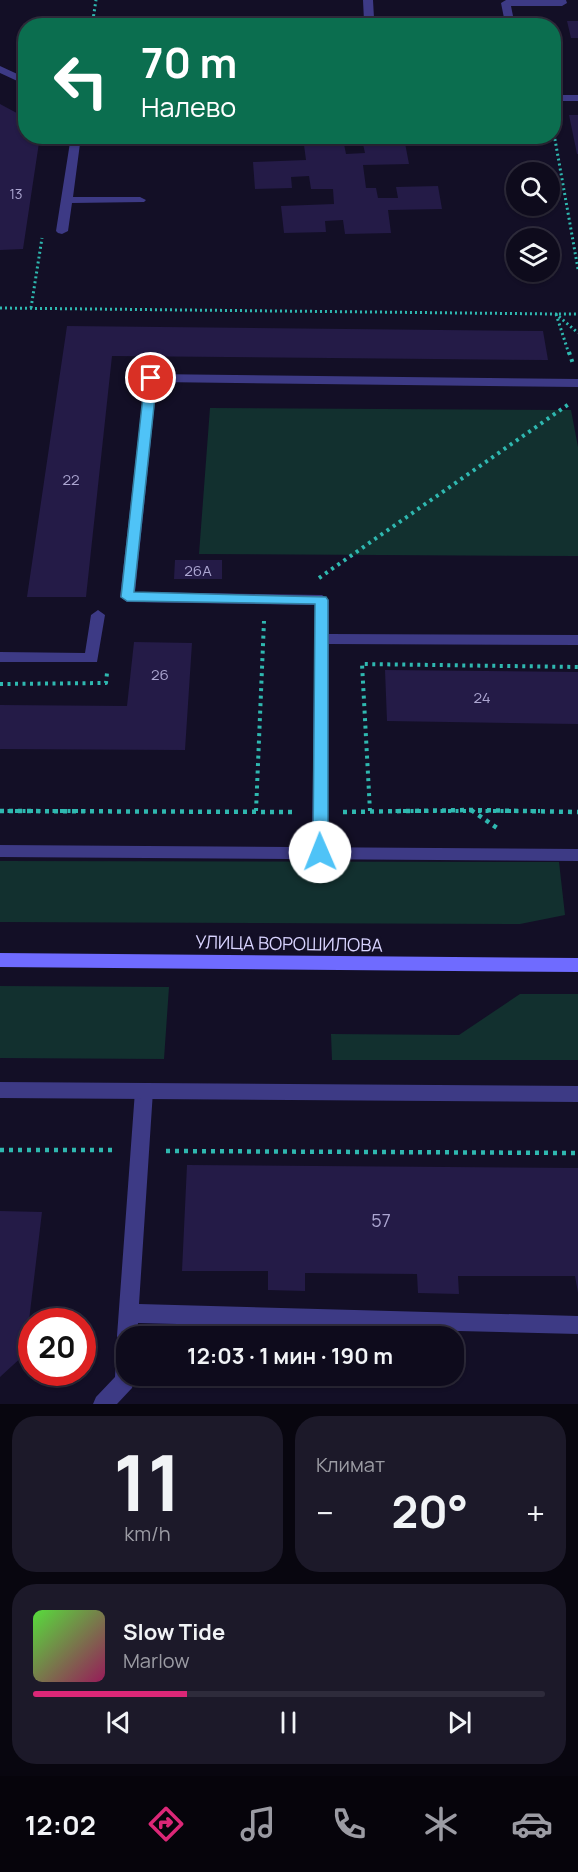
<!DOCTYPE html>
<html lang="ru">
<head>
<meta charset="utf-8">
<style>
  body { margin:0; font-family:Manrope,sans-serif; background:#1c1929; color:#f1f3f6; height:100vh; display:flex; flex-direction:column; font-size:22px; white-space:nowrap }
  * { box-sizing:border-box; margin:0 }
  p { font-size:20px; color:#9b9ba3 }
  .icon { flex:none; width:33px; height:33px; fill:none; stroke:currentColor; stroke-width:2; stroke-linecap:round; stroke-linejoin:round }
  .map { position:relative; height:1404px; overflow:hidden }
  .panel { display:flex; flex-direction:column; gap:12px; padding:12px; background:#08060f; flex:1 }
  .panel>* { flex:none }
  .hud { position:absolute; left:18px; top:18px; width:543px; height:126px; border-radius:24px; box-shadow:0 2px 4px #0004,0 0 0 2px #2e2b3b; background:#0b6e4f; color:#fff; overflow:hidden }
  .tools { position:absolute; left:506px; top:162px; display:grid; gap:12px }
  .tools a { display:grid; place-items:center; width:54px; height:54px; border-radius:50%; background:#0e0b1c; box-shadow:0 2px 4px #0004,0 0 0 2px #2e2b3b; font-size:30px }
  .speed { position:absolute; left:18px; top:1308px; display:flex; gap:12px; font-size:30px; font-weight:700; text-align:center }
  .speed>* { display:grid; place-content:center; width:78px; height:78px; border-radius:50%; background:#0e0b1c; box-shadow:0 2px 4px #0004,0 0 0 2px #2e2b3b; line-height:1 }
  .speed .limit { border:9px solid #d22; background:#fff; color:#111 }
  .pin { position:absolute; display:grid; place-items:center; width:51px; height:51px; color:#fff; margin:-26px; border:3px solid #fff; border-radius:50%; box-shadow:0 2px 6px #0007 }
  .me { position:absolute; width:66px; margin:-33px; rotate:359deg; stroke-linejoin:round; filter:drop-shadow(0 0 4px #0008) }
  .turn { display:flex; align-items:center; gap:21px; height:126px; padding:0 24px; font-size:27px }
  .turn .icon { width:78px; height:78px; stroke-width:2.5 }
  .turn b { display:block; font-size:42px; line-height:51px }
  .big { font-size:45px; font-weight:700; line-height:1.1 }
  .panel .tile { flex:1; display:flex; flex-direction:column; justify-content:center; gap:9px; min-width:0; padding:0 21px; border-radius:24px; background:#1c1929 }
  .panel .dial { align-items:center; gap:0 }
  .dial b { font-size:78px; line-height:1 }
  .song { display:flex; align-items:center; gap:18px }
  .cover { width:72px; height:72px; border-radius:9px; background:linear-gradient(135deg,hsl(110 70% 55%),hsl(330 70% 35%)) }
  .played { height:6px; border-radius:3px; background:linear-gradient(90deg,#db2777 30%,#2e2b3b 30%) }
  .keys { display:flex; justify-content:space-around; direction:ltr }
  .heat { display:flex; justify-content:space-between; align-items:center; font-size:33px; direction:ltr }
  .panel .tiles { flex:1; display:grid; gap:12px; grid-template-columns:1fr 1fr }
  .tile:last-child { grid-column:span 2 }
  .trip { position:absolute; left:116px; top:1326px; width:348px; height:60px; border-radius:24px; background:#0e0b1c; box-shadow:0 2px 4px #0004,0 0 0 2px #2e2b3b; font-weight:700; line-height:60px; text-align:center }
  .dock { display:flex; height:96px; justify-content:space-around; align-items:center; background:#06040b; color:#9b9ba3 }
  .dock .icon { width:42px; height:42px }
  .dock .current { color:#db2777 }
  .dock b { font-size:27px; color:#f1f3f6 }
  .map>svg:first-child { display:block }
</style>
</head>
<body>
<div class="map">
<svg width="578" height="1404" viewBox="0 0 578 1404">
  <rect width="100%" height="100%" fill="#130f26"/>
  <path fill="#12302f" d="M210,408L571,410L578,447V556L199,554Z
    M0,861L559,862L565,915L520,924L0,922Z
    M0,986L169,987L164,1059L0,1058Z
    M520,994H578V1060H332L331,1034L459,1035Z"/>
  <path fill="#241b47" d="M567,21H578V38H571Z
    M0,104L26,118V136H40L23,249L0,250Z
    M569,115H578V154H577Z
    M405,143L409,164L363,165L366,188H376L378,198H398L396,187L438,186L442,209L388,210L391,233L345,234L343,220L325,221L326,232L284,233L281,206L334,204L333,189H311L309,176L291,177L292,188L255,189L253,162L306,160L304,145L344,144L346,154L365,153L363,144Z
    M67,326L543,331L548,360L112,356L86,597H27Z
    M175,560H222V579H174Z
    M134,642L192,643L185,750L0,749V705L127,706Z
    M385,670L578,672V724L387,721Z
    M187,1165L578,1168V1293L575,1276H458L459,1294L418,1293L417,1274L305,1273V1291L268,1290V1271H182Z
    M0,1211L42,1212L25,1354L0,1377Z"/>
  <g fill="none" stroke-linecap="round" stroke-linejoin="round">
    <path stroke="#2fb8b0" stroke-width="3" stroke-dasharray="2 3" stroke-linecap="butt" d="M92,26L96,0
      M554,134L578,269
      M0,308L556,314L578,333
      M31,308L42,238
      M569,354L556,314H578"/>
    <path stroke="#2fb8b0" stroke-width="4" stroke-dasharray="3 4.5" stroke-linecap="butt" d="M569,352L573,364
      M319,578L569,404
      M0,684L106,683L107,673
      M471,810L473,811
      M0,811H88
      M256,811L264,621
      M370,811L362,664L578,667
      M388,811H540"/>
    <path stroke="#2fb8b0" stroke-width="4.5" stroke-dasharray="4 5" stroke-linecap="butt" d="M471,810L500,830
      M0,811L296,812
      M343,812L471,810L578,812
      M0,1150H113
      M166,1151L578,1153"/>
    <path fill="#3d3a85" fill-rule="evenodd" d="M363,0H373L374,18H504L501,3L506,0H566L567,3L562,6H511L515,26L369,24L364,21Z
      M0,66L26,78V85L0,73Z
      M554,95H578V101H554Z
      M71,136H81L73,197H140L146,200L144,202L72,203L68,231L62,234L58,233L56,231Z
      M151,374L578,379V387L157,382L135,592L322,595L329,600V634L578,635V645L329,644L328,852L326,856L320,858L314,856L312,852L315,605L127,602L120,597L145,378Z
      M98,610L105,615L97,662H0V652L85,653L91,615Z
      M144,1083L150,1086L153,1091L139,1304L578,1316V1334L138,1323L137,1336H126V1345L120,1343L117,1336L135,1091L138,1086Z
      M126,1350V1376H135L132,1388L117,1404H93L96,1397L115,1377L116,1360L119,1353Z"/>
    <path fill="#3d3a85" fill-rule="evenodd" d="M0,845L578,849V861L0,857Z
      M0,1082L578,1086V1102L0,1098Z"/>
    <path fill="#6f6bff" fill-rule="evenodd" d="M0,953L578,958V972L0,967Z"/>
  </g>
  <path fill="#4fc3f7" stroke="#337fa1" stroke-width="1.5" d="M151,375L157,378L134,592L326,597L328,600V852L325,856H315L313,852L315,604L127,601L121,597L145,378Z"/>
  <g text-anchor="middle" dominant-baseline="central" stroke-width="6" stroke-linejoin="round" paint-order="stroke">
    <g font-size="14" fill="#aca6d1">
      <text x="16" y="193">13</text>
    </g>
    <g font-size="15" fill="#aca6d1">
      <text x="71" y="479">22</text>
      <text x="198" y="570">26А</text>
      <text x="160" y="674">26</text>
      <text x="482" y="697">24</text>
    </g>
    <g font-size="18" fill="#d9d4ff" stroke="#130f26">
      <text transform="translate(289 943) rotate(1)">УЛИЦА ВОРОШИЛОВА</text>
    </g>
    <g font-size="18" fill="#aca6d1">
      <text x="381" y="1220">57</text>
    </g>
  </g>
</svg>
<div class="tools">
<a><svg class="icon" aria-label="search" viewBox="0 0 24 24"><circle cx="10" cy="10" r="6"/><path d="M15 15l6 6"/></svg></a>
<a><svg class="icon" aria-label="layers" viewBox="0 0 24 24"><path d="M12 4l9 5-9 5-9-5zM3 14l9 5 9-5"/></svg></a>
</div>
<div class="speed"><div class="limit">20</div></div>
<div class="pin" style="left:151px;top:378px;background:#d93025"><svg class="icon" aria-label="arrive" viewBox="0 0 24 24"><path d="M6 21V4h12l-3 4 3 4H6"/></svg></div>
<svg class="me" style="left:320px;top:852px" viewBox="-20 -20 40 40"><circle r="19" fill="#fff"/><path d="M0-13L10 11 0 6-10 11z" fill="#4fc3f7"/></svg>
<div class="trip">12:03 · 1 мин · 190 m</div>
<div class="hud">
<div class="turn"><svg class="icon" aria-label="left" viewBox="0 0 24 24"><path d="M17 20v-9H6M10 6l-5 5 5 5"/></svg><div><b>70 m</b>Налево</div></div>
</div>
</div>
<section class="panel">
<div class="tiles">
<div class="tile dial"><b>11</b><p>km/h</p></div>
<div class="tile"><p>Климат</p>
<div class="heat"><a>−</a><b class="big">20°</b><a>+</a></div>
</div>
<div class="tile">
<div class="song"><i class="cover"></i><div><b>Slow Tide</b><p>Marlow</p></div></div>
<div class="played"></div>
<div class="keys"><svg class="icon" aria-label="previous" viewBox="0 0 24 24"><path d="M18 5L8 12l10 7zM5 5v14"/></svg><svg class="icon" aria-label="pause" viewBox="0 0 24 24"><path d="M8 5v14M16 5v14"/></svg><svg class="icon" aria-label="next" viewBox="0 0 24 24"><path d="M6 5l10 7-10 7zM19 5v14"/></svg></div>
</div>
</div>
</section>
<nav class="dock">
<b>12:02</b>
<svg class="icon current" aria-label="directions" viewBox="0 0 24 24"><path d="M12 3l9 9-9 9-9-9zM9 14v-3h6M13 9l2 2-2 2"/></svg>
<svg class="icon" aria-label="music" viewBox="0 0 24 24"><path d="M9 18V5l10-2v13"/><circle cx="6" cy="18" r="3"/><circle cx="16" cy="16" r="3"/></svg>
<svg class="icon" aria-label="phone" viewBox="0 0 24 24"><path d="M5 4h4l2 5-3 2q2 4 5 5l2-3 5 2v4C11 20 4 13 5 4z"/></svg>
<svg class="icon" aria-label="climate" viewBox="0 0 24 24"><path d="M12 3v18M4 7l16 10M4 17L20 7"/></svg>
<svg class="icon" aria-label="car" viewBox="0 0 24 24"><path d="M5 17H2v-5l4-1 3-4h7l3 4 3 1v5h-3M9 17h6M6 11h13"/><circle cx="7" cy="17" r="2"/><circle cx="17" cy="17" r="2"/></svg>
</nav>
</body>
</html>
